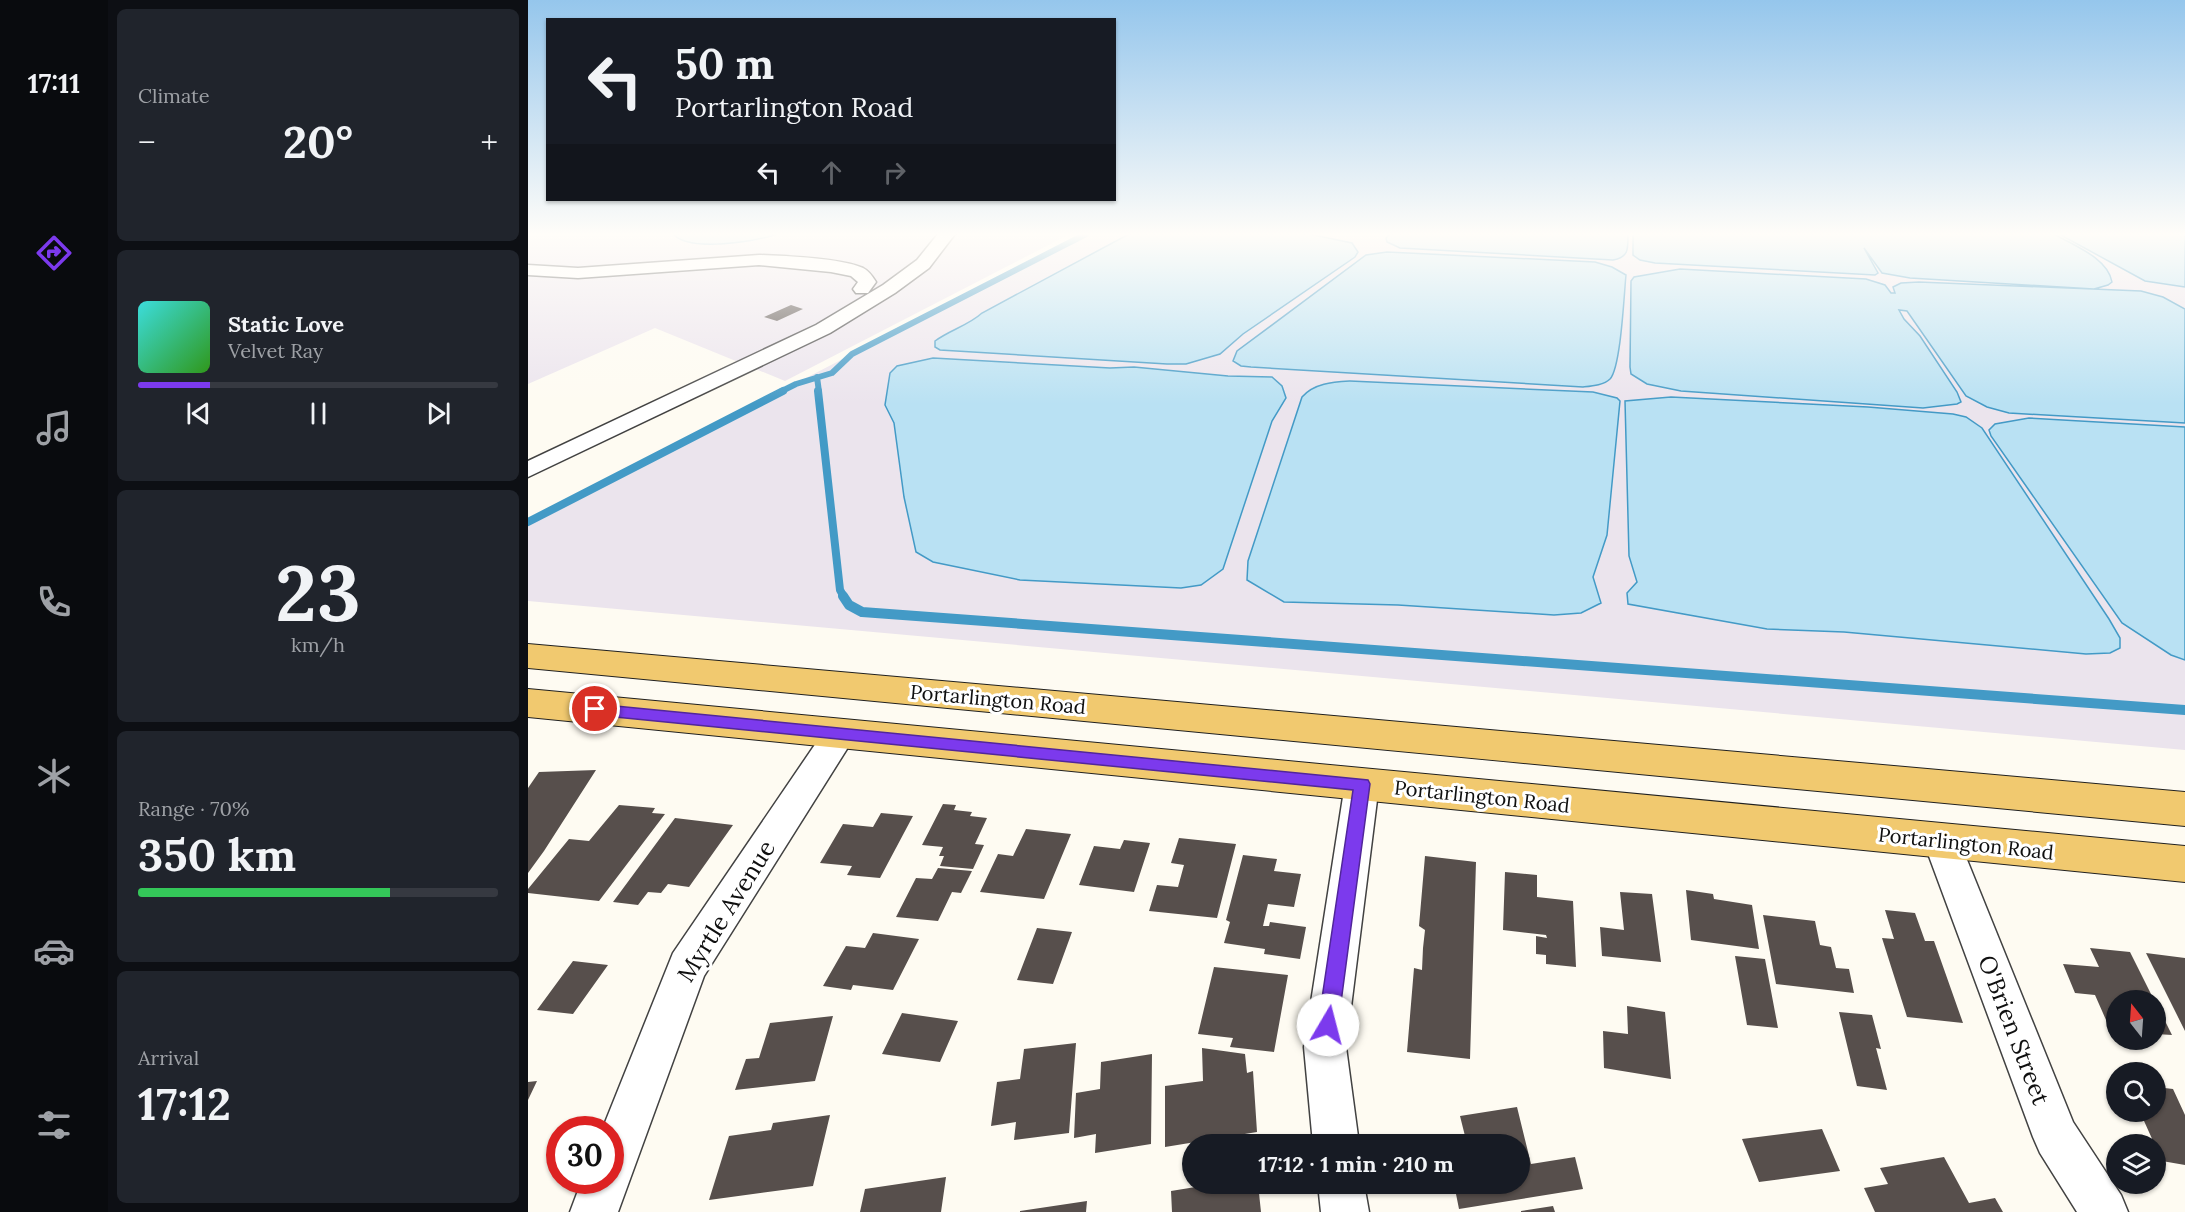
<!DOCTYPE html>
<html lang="en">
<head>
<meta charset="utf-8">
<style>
  body { margin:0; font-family:Lora,serif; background:#20242c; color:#f1f3f6; height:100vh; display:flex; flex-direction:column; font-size:22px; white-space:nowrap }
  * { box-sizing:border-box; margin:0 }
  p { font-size:20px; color:#9ea1a6 }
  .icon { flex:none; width:33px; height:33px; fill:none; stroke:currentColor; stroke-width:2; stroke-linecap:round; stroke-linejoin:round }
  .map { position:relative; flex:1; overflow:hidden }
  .panel { display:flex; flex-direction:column; gap:9px; padding:9px; background:#0d0f14; width:420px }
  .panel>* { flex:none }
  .hud { position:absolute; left:18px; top:18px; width:570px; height:183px; border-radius:0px; box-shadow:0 2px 4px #0004; background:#171b24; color:#f1f3f6; overflow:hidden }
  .needle { width:39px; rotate:343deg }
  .buttons { position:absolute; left:1578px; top:990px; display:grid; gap:12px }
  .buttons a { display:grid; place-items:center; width:60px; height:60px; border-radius:50%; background:#171b24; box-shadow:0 2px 4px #0004; font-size:30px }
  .speed { position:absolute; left:18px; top:1116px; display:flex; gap:12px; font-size:30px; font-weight:700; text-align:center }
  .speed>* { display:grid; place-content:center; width:78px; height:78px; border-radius:50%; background:#171b24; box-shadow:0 2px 4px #0004; line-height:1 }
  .speed .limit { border:9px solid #d22; background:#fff; color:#111 }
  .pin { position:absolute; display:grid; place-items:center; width:51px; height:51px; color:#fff; margin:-26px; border:3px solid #fff; border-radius:50%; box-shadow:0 2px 6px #0007 }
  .me { position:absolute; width:66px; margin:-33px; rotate:8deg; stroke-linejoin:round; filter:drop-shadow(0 0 4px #0008) }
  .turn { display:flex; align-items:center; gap:21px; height:126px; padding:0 30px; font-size:27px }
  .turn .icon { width:78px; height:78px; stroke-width:2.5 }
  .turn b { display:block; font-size:42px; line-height:51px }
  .lanes { display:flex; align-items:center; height:57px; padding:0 30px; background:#0003; justify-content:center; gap:30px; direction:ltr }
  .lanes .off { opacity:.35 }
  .big { font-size:45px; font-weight:700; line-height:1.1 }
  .panel .tile { flex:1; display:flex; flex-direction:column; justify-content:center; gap:9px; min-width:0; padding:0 21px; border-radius:9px; background:#20242c }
  .panel .dial { align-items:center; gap:0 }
  .dial b { font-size:78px; line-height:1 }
  .song { display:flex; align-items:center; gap:18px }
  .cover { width:72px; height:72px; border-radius:9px; background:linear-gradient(135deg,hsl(180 70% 55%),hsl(110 70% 35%)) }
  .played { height:6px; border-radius:3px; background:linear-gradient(90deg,#7c3aed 20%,#363941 20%) }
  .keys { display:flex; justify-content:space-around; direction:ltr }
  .heat { display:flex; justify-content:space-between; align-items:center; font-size:33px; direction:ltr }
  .charge { height:9px; border-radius:4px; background:linear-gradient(90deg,#34c759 70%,#363941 0) }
  .trip { position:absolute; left:654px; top:1134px; width:348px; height:60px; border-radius:30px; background:#171b24; box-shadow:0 2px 4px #0004; font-weight:700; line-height:60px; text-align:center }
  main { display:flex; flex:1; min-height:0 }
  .menu { display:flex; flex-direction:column; width:108px; justify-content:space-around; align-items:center; background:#090b0e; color:#9ea1a6 }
  .menu .icon { width:42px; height:42px }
  .menu .on { color:#7c3aed }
  .menu b { font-size:27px; color:#f1f3f6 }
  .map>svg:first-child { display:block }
</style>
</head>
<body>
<main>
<nav class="menu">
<b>17:11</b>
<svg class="icon on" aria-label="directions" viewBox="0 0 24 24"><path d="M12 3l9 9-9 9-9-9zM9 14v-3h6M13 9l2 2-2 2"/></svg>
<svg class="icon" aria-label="music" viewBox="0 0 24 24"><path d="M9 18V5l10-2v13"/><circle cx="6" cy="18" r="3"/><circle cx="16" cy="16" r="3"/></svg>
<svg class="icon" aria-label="phone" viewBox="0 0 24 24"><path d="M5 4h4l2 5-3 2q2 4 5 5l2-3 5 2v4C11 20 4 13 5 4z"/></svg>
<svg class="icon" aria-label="climate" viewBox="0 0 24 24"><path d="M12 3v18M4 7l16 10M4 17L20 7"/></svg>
<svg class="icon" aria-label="car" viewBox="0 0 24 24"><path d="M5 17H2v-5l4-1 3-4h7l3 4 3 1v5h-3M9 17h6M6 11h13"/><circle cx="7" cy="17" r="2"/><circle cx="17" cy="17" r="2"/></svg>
<svg class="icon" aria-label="filters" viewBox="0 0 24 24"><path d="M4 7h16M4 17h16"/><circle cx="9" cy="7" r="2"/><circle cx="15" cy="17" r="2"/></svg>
</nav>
<section class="panel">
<div class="tile"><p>Climate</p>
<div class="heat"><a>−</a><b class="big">20°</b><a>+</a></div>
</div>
<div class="tile">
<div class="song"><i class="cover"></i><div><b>Static Love</b><p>Velvet Ray</p></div></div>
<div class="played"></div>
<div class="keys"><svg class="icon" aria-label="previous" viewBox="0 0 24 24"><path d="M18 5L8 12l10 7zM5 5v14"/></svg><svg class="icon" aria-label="pause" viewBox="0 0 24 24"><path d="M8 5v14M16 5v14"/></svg><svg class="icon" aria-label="next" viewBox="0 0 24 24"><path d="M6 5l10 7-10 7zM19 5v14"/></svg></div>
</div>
<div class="tile dial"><b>23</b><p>km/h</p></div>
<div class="tile"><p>Range · 70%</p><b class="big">350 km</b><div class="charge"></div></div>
<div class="tile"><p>Arrival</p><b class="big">17:12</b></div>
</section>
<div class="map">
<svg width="1657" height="1212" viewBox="0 0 1657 1212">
  <rect width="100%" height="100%" fill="#fefbf2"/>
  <path fill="#ebe4ed" d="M0,234H542L257,381L127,328L0,384Z
    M556,234H1657V750L0,601V522Z"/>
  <path fill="#b9e1f3" stroke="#439ac6" stroke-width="1.5" d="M145,234H250C227,241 162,253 145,234Z
    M601,234H781L824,243L830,252L827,257L715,334L692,354L658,364H639L412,350L407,347V341C422,330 441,325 454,313Z
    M862,234H1100C1100,249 1101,257 1085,260L872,248L859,242L858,238Z
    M1105,234H1526C1545,245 1580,258 1584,282L1580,285L1566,289L1382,278L1354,273L1336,248L1350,273L1347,275L1127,263L1112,260L1105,255Z
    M1531,234H1657V287L1617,281Z
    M859,252L1067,262L1084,267L1098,275C1096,294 1093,367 1082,379C1076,385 1064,386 1055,387L723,367L713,366L705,361L709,351L838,255Z
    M1152,269L1338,279L1357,285L1363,293H1367L1365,287L1373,283L1391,282L1613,291L1635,297L1657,309V423L1481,413L1459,407L1438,396L1379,311L1371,310L1376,319L1392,336L1429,392L1433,402L1429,404L1395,408L1153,391L1119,384L1103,374L1102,367L1103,281L1106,277Z
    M405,358L582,368L606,367L700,376L744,377L754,386L758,398L744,421L695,569L673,585L653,588L492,580L405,562L388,552L376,497L366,423L357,405L362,373L369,366Z
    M822,381L1065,392L1089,398L1092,401L1079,535L1065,577L1073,603L1053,613L1026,615L870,605L756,602L719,580L720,561L774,397C786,383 805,382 822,381Z
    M1143,397L1340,407L1425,414L1438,417L1454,428L1581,619L1592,638V648L1582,653L1558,654L1316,632L1239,629L1100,604L1099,593L1109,582L1101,556L1097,401Z
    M1501,418L1657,427V660L1643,655L1594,623L1463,436L1461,430L1467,424Z"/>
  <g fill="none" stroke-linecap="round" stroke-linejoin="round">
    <path stroke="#439ac6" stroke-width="6" d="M289,377L291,392
      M252,392L268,384L304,373L324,354L558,234"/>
    <path stroke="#439ac6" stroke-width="8" d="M290,391L312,590L316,597
      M0,522L255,391"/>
    <path stroke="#439ac6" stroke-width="10" d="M315,596L321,605L334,612L1657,710"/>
  </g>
  <path fill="#574f4c" d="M263,305L275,309L249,321L236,317Z
    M68,770L16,851L0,873V788L11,772Z
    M415,804L428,805L426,810L444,812L442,816L459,818L447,844L456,845L445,869L412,866L416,856H411L415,847L394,845Z
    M91,805L127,808L124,813L137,814L71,901L0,893V889L41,839L61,841Z
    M353,813L385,816L352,878L319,875L324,866L292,863L315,824L345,827Z
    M147,818L205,825L161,887L140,884L133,893L120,892L110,905L85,902Z
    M498,829L543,834L516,899L452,892L470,854L485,856Z
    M651,838L708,844L689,918L621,911L629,885L650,887L656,865L643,863Z
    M596,840L622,843L606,892L551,885L566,846L592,849Z
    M715,855L749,859L746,871L773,874L766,907L740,904L735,926H741L742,922L778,927L772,959L736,954L737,949L696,943L702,922L698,920Z
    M897,856L948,862L942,1059L879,1052L886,968L894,970L895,948L897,930L891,926Z
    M410,868L444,871L433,893L424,892L410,921L368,917L388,878L404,879Z
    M977,872L1009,875V897L1045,901L1048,967L1018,964V955L1008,954V936L1019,938L1018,935L975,930Z
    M1158,890L1185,894L1186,899L1224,905L1231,949L1163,940Z
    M1092,892L1124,894L1133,962L1074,956L1072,927L1096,930Z
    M1357,910L1387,913L1397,941H1406L1435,1023L1379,1017L1354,938L1366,939Z
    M1235,915L1287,921L1292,945L1303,947L1308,968L1321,969L1326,993L1248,984Z
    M509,928L544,932L525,984L489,980Z
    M345,933L391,939L365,990L325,985L323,990L295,986L318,946L337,948Z
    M1562,948L1602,952L1626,1000H1588V1029H1582L1567,995L1547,993L1535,964L1571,967Z
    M1618,953L1657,958V1031Z
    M1207,956L1237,959L1250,1028L1219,1025Z
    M45,961L80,965L45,1014L9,1010Z
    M686,967L760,975L746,1052L702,1047L705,1038L670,1034Z
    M1628,1003L1644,1035L1628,1034Z
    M1099,1006L1137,1012L1143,1079L1076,1068L1075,1031L1100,1034Z
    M1311,1012L1344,1015L1353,1049L1348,1048L1359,1090L1329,1086Z
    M374,1013L430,1021L412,1062L354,1054Z
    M305,1016L287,1081L207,1090L218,1059L231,1058L242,1023Z
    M548,1043L541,1133L486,1140L488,1122L463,1126L469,1082L492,1079L496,1049Z
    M674,1048L717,1054L719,1073L725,1071L729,1132L637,1147V1086L675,1081Z
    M624,1054L623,1144L567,1153L568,1134L546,1138L548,1093L572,1089L573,1062Z
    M9,1081L0,1100V1082Z
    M1628,1087L1645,1089L1657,1115V1165L1634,1161L1612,1112H1628Z
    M989,1107L1003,1164L1047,1157L1055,1189L931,1209L926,1184H992V1144H939L932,1116Z
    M302,1115L285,1186L181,1200L201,1136L243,1130L245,1123Z
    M1294,1129L1312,1171L1231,1182L1214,1139Z
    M1416,1157L1441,1203L1467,1198L1475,1212H1347L1336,1188L1360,1184L1352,1168Z
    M418,1177L413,1212H332L337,1189Z
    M686,1184H730L733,1212H644L643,1191Z
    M559,1201L558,1212H492V1211Z
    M1025,1206L1027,1212H993V1211Z"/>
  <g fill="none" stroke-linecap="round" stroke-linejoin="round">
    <g stroke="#424242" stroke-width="3">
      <path id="minor" d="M410,234H427L401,268L367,293L302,333L0,477V461L288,325L355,285L389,260Z
        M231,255C257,256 312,258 335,268C341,271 345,277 348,282L340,293H328L325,289L330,282L323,276L303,272L231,265L50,278L0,275V265L50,268Z
        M313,721L325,724L329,733L176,976L90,1212H42L54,1180H82V1130H74L145,953L301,724Z
        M834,770L846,774L851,784L818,1047L831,1144H785L776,1047L817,784L822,774Z
        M1413,825L1426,829L1431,840L1545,1122L1593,1195L1600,1212H1549L1512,1153L1505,1137L1395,840L1400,829Z
        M790,1184H836L841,1212H793Z"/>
    </g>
    <g stroke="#202020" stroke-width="2">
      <path id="major" d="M0,644L1657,792V826L0,668Z
        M0,689L1657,846V882L0,717Z"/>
    </g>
    <use href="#minor" fill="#fff" fill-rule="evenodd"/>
    <use href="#major" fill="#f1c96f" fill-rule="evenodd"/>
  </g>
  <linearGradient id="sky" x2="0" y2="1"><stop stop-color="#95c6ec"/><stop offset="0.58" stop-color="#fffdf9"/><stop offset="1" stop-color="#fffdf9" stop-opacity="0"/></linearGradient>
  <rect width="1657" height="404" fill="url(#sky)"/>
  <path fill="#7c3aed" stroke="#51269a" stroke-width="1.5" d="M67,704L840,780L842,784L810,1025L807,1032L800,1035L793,1032L790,1025L825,790L67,715L62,713L59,709L62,705Z"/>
  <g text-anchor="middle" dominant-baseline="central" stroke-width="6" stroke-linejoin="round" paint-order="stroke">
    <g font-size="20" fill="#0f0f0f" stroke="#fff">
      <text transform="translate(470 699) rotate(5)">Portarlington Road</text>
      <text transform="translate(954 796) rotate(6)">Portarlington Road</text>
      <text transform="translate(1438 843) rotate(6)">Portarlington Road</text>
    </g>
    <g font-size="24" fill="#0f0f0f" stroke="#fff">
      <text transform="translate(198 911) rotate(-58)">Myrtle Avenue</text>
      <text transform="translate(1486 1030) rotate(69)">O'Brien Street</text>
    </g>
  </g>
</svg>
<div class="buttons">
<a><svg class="needle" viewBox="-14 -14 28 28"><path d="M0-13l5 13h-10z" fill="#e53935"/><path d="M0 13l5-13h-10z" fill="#9ea1a6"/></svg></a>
<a><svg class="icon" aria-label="search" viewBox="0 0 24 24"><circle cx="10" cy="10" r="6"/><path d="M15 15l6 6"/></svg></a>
<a><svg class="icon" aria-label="layers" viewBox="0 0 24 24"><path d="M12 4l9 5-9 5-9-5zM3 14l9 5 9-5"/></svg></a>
</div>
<div class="speed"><div class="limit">30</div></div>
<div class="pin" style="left:67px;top:709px;background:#d93025"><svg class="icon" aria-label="arrive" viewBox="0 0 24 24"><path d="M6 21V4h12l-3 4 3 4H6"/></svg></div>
<svg class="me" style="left:800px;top:1025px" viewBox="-20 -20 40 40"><circle r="19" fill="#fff"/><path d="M0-13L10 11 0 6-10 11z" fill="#7c3aed"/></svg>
<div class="trip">17:12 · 1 min · 210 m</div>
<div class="hud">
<div class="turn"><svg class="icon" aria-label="left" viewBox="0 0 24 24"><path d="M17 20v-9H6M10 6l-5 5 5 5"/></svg><div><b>50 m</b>Portarlington Road</div></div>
<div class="lanes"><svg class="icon" aria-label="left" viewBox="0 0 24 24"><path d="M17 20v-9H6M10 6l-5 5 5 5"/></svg><svg class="icon off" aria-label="ahead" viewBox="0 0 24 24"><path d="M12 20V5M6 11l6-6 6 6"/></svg><svg class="icon off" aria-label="right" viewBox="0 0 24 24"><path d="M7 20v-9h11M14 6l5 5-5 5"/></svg></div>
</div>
</div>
</main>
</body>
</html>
